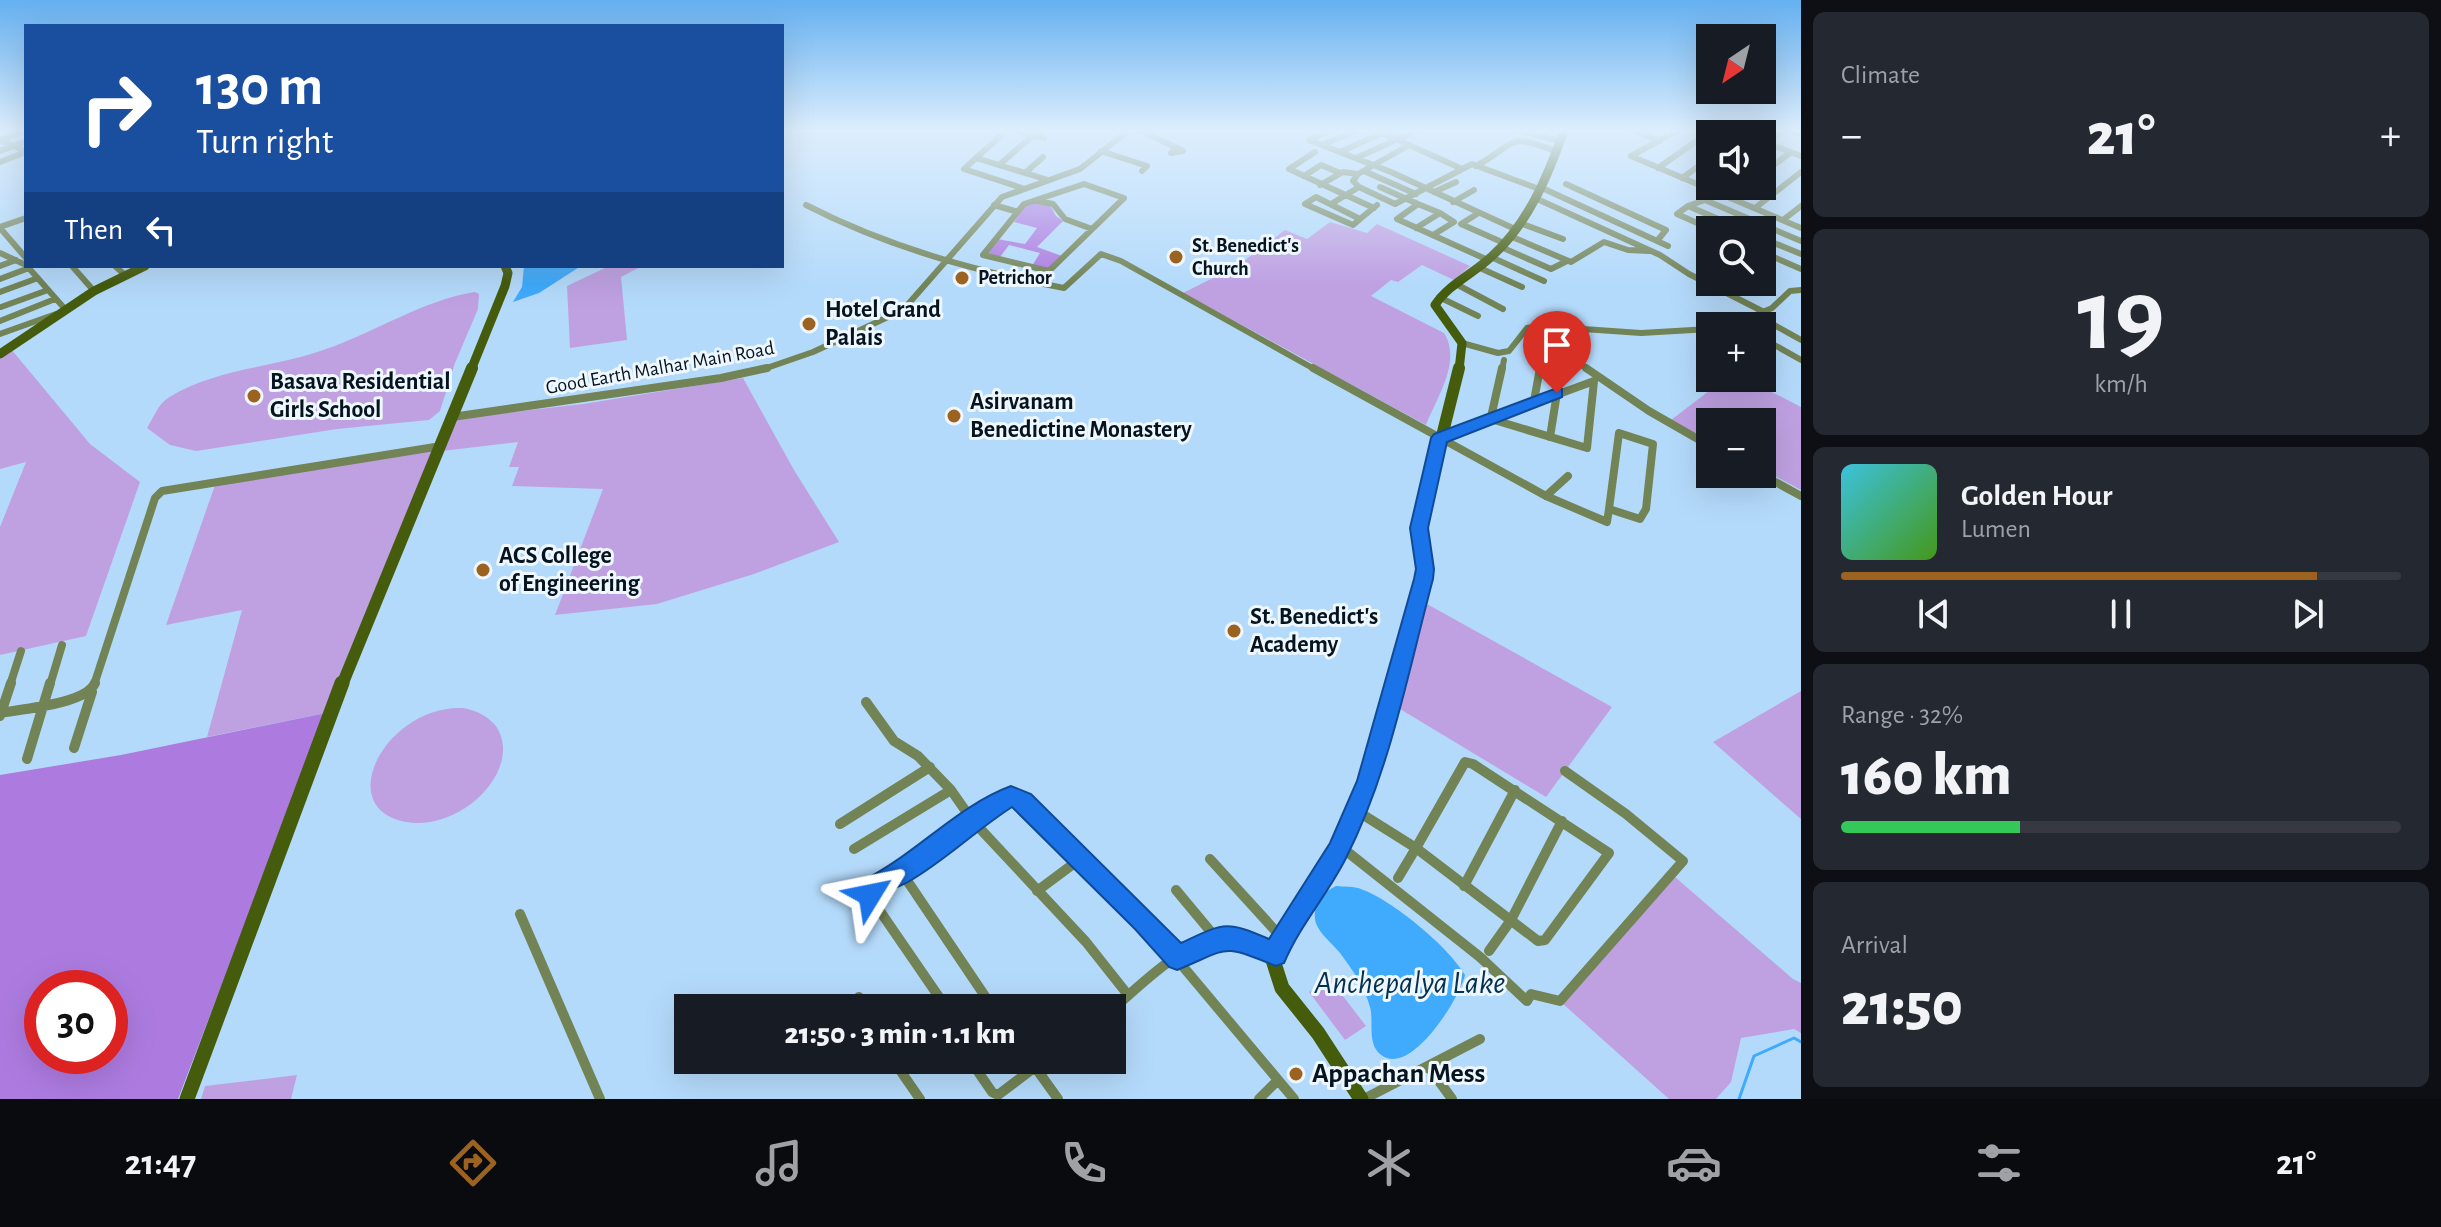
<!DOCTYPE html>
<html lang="en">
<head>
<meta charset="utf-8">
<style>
  body { margin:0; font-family:"Alegreya Sans",sans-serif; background:#242831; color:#f1f3f6; height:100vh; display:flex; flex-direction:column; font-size:30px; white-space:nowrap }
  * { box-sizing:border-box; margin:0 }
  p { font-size:26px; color:#9ea1a6 }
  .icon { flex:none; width:44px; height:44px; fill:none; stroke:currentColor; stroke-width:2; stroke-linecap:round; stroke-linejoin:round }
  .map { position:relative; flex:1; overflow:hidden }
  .panel { display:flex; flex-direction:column; gap:12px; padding:12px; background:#0d0f14; width:640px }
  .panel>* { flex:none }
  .guide { position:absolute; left:24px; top:24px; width:760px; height:244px; border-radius:0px; box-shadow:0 8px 32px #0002; background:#1a4fa0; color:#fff; overflow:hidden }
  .needle { width:52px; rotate:215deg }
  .buttons { position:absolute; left:1696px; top:24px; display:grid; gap:16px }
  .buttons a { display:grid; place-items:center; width:80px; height:80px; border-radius:0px; background:#171b24; box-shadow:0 8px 32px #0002; font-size:40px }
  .speed { position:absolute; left:24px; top:970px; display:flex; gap:16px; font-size:40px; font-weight:700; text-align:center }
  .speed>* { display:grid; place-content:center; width:104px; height:104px; border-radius:50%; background:#171b24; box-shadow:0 8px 32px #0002; line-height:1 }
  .speed .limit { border:12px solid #d22; background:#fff; color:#111 }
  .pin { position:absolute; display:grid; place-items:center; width:68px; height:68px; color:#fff; margin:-82px -34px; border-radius:50% 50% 50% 0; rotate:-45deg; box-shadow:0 0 8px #0007 }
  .pin .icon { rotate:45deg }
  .me { position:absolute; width:88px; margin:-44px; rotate:55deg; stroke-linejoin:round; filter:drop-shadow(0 0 6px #0008) }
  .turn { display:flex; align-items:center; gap:28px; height:168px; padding:0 40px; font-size:36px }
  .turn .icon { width:104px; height:104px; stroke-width:2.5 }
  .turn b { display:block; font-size:56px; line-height:68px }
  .then { display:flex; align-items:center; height:76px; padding:0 40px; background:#0003; gap:16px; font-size:30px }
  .big { font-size:60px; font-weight:800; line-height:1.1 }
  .panel .card { flex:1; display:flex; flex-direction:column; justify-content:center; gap:12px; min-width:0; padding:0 28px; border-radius:12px; background:#242831 }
  .panel .dial { align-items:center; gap:0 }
  .dial b { font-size:104px; line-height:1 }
  .song { display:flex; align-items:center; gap:24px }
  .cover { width:96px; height:96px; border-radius:12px; background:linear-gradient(135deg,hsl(190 70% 55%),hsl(100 70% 35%)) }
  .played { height:8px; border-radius:4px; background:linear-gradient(90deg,#9b6220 85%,#363941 85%) }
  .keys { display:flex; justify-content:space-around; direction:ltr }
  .heat { display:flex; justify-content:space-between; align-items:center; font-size:44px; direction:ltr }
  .charge { height:12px; border-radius:6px; background:linear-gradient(90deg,#34c759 32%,#363941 0) }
  .trip { position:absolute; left:674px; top:994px; width:452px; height:80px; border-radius:0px; background:#171b24; box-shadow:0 8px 32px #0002; font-weight:800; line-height:80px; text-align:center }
  .menu { display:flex; height:128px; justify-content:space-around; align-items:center; background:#090b0e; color:#9ea1a6 }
  .menu .icon { width:56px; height:56px }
  .menu .selected { color:#9b6220 }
  .menu b { font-size:36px; color:#f1f3f6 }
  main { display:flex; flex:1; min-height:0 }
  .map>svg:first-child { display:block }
</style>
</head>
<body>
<main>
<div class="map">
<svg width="1801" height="1099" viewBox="0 0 1801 1099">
  <rect width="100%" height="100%" fill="#b4dafb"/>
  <path fill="#bfa1e2" d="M1330,222L1367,233L1377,224L1470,266L1454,280L1422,265L1398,282L1391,280L1371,296L1444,333C1462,361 1437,397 1426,425L1183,293L1219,275L1210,270L1227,262L1236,267L1285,230L1307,239Z
    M609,266H642L621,277L627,340L570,348L567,286Z
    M475,292L479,294L478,309L455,363L440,411L429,420L337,429L196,451L170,445L147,428C153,419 158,404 168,398C215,368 274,368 326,349C376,332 423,300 475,292Z
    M11,349L90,444L140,482L86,636L0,655V527L26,462L0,469V357Z
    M743,378L794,470L839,542L754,574L657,604L555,615L603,489L512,486L519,467H509L518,442L442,451L458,418L583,404Z
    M1726,378H1745L1801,407V490L1762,469V422H1710V441L1671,420Z
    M435,450L326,713L207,737L242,610L166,625L215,485Z
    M1427,604L1612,707L1546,797L1395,706Z
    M1801,691V819L1713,742Z
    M463,708C484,712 502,724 503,747C504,770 488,791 471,804C455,816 434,824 414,823C328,816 383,705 463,708Z
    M1668,871L1793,979L1801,983V1033L1794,1029L1741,1038L1731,1082L1716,1099H1669L1562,1003Z
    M1330,979L1366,1026L1345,1040L1309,992Z
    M297,1075L291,1099H201L205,1086Z"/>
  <path fill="#ad7be0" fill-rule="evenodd" d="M1035,202L1050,205L1056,216L1063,221L1037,247L1062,256L1049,269L1032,266L1040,253L1009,245L1000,257L986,254L997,239L1025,244L1037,228L1014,222L1026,205Z
    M326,713L178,1099H0V775L121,755ZM42,988H110V1056H42Z"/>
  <path fill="#40abfc" d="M524,266H581L539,293L513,302L522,287Z
    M1336,886C1344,887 1354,886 1361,889C1392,900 1449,947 1465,975C1460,998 1409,1080 1380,1054C1367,1043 1374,1022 1370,1007C1365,988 1352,969 1340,953C1333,944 1316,931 1315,919C1313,902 1322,893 1336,886Z"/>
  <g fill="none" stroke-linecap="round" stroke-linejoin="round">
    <path stroke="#40abfc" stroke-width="3" d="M1739,1099L1754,1056L1794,1038L1801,1042"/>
    <path stroke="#728356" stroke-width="6" d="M1007,130L964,169L1022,188
      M1015,130L1044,138
      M1139,130L1177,148
      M1330,130L1309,140L1391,172L1515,229
      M1376,130L1460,168
      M1517,130L1560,141
      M1633,130L1660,141
      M1678,130L1631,156L1801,228
      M1731,130L1744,134
      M1789,130L1801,134
      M0,140L26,151
      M1,140L25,130
      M1762,141L1801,156
      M1766,144L1785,130
      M1322,145L1358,130
      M1177,148L1183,151L1171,153Z
      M0,151L26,141
      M1101,151L1147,166L1142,171
      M1315,152L1289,169L1374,208
      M1340,152L1382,133
      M976,158L1048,180
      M1356,158L1418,130
      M0,162L26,152
      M999,165L1039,130
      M1476,166C1518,143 1506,132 1555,151
      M1658,168L1712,130
      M1364,171L1416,194
      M1025,173L1043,157
      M1762,174L1791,152
      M1304,176L1321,165L1340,173
      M1682,178L1710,158
      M1084,184L1124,198L1049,271L983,255L1024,204Z
      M1566,184L1666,230L1657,241
      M1320,185L1343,172L1358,174
      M1359,187L1353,181L1358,174L1409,145
      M1380,187L1418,204L1397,219L1488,260
      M1540,187L1668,246
      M1434,192L1456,182
      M1535,198L1660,255L1689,274L1764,312
      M1730,198L1745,186
      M1038,201L1053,204L1065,219L1092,229
      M1453,202L1474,190
      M1305,204L1316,197L1360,219L1377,205
      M1305,204L1353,225L1360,219
      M1331,204L1359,187L1395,204L1472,164L1539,189
      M806,205C888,247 974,271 1064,288L1101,254L1121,261L1316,370
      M994,205L1018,212
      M1688,206L1677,214L1713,230
      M1755,208L1801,172
      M1477,214L1461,224L1504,243
      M1783,220L1801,206
      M1520,223L1563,239
      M0,227L26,218
      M0,228L26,258
      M1416,228L1440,213L1418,204
      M1744,230L1688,206L1705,200L1801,241
      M1433,235L1454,222L1440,213
      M1510,236L1571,262L1604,242L1628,250L1649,251
      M1762,238L1801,254
      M1501,247L1551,269L1567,261
      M1762,252L1801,269
      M0,253L26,265
      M1491,257L1544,281
      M0,266L16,260
      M27,266L65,309
      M72,266L94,291
      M115,266L125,275
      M1480,268L1522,287
      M0,279L29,268
      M1456,284L1503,309
      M0,292L38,278
      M1439,297L1478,316
      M1,307L48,290
      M1758,316L1801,340
      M0,321L55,299
      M1731,326L1772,308L1790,291L1801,290
      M1528,328L1589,370
      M0,334L56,314
      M1762,338L1801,360
      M1462,343L1498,353L1509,351L1527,328L1540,326L1641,333L1710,329
      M761,370L813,352L903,310L1002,197L1080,169L1129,130
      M1502,370L1504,360
      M1540,370L1543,351"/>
    <path stroke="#728356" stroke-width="8" d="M1313,368L1546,496L1607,522L1609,509
      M1586,368L1649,411L1710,446
      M1594,381L1587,448L1491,419Z
      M1534,401L1540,368
      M452,417L721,378L767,368
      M1491,417L1502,368
      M1487,418L1491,419
      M1619,433L1653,444L1646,509L1640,519L1609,509Z
      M1550,437L1557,393
      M1441,438L1491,419
      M1761,474L1801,496
      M1546,496L1568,476
      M10,685L21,651
      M50,685L62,645
      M94,685L155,498L162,491L441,446"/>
    <path stroke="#728356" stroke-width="10" d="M866,702L894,741L918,756L951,790L972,820L1086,942L1128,995
      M0,713C22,709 86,704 95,683
      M0,716L11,683
      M74,748L92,692
      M27,759L50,683
      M1465,762L1473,764L1609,853L1545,940L1538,941L1416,848Z
      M1357,811L1416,848
      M840,824L930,767
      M1340,846L1480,957L1527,1001L1531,994L1560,1001L1683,861L1626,814L1565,771
      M854,849L951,790
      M1210,859L1282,938
      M902,873L993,1008
      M1398,878L1416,848
      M1464,886L1515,790
      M1176,890L1216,938
      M1037,891L1080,859
      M520,914L600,1099
      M1489,951L1511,920L1562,821
      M859,997L865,1008
      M939,997L871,898V891L902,873L1007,796L1015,797L1144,920L1294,1099
      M1112,1010C1139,986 1190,935 1229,936C1245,936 1261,948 1276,954
      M893,1060L920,1099
      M970,1060L992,1092L998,1095L1035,1067
      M1030,1060L1058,1099
      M1428,1066L1452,1099
      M1040,1074L1056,1060
      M1259,1099L1278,1080
      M1364,1099L1480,1039"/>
    <path stroke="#455c0d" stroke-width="9" d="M0,354L94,291L145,266
      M471,370L505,286L508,273L505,266
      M1459,370L1462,343L1435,305C1449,284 1473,274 1491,257C1528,224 1548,176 1564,130"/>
    <path stroke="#455c0d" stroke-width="12" d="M342,685L472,368
      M1393,685L1423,579L1425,569L1419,528L1459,368"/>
    <path stroke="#455c0d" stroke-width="15" d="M187,1099L342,683
      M1361,1099L1318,1033L1282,988L1273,960L1283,935L1338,851L1357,811L1394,683"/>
  </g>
  <linearGradient id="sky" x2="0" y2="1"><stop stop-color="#65b0f0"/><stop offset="0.46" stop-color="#ddeefd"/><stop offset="1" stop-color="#ddeefd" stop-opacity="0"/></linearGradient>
  <rect width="1801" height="284" fill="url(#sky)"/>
  <path fill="#1a73e8" stroke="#114b97" stroke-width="2" d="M1557,388L1562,389V397L1447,442L1428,528L1434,569L1433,579C1408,672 1390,771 1346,858C1328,894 1300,925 1284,963L1276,966C1219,943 1231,948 1177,970L1169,967L1135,929L1012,807C976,830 945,861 908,882C897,888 883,891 878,903L870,907L861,903L858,895L864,880C916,854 957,806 1011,786L1031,794L1181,943C1224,923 1225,920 1269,939L1330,843L1357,781L1414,579L1416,569L1410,528L1431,438L1434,434Z"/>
  <g fill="#9b6220" stroke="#eff7fe" stroke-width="3">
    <circle cx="1176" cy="257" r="8"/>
    <circle cx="962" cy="278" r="8"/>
    <circle cx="809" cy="324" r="8"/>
    <circle cx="254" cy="396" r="8"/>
    <circle cx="954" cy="416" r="8"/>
    <circle cx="483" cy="570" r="8"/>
    <circle cx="1234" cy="631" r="8"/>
    <circle cx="1296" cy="1074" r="8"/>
  </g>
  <g text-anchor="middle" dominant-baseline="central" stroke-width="6" stroke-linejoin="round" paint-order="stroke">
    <g font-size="20" font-weight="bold" fill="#06141f" stroke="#eff7fe" text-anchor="start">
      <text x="1192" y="246">St. Benedict's<tspan x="1192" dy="23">Church</tspan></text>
      <text x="978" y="278">Petrichor</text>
    </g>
    <g font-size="20" fill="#06141f" stroke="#eff7fe">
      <text transform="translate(660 368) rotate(-10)">Good Earth Malhar Main Road</text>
    </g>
    <g font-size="24" font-weight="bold" fill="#06141f" stroke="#eff7fe" text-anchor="start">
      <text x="825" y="310">Hotel Grand<tspan x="825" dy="28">Palais</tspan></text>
      <text x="270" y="382">Basava Residential<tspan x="270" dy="28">Girls School</tspan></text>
      <text x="970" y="402">Asirvanam<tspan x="970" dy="28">Benedictine Monastery</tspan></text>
      <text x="499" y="556">ACS College<tspan x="499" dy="28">of Engineering</tspan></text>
      <text x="1250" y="617">St. Benedict's<tspan x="1250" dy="28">Academy</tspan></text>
    </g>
    <g font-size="28" font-weight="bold" fill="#06141f" stroke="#eff7fe" text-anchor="start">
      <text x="1312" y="1074">Appachan Mess</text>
    </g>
    <g font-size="32" font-style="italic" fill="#043150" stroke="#eff7fe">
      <text x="1410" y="983">Anchepalya Lake</text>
    </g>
  </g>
</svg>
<div class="buttons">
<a><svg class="needle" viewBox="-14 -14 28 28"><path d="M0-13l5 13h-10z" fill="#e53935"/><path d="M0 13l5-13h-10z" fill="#9ea1a6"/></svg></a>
<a><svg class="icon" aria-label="sound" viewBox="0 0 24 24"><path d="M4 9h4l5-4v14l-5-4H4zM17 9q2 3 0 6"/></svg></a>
<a><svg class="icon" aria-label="search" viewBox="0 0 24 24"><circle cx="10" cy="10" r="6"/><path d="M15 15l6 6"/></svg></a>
<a>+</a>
<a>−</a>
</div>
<div class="speed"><div class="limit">30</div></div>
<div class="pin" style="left:1557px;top:393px;background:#d93025"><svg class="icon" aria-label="arrive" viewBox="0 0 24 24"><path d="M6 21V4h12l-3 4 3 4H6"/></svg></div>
<svg class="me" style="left:870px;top:895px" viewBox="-20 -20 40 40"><path d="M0-17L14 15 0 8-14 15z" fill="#1a73e8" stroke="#fff" stroke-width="4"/></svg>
<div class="trip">21:50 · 3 min · 1.1 km</div>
<div class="guide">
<div class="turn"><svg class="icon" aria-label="right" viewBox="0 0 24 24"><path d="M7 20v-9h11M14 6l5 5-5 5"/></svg><div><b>130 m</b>Turn right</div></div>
<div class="then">Then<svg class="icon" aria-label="left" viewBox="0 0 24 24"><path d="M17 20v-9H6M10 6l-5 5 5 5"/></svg></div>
</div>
</div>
<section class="panel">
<div class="card"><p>Climate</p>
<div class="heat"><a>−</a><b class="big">21°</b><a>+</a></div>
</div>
<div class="card dial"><b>19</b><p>km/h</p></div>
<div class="card">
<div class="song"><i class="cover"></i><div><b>Golden Hour</b><p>Lumen</p></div></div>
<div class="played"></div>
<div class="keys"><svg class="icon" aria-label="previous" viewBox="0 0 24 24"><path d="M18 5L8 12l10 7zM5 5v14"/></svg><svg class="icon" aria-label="pause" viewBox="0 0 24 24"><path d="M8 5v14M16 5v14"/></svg><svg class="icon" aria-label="next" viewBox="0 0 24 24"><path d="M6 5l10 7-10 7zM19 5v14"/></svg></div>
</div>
<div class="card"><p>Range · 32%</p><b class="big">160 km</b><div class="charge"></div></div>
<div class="card"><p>Arrival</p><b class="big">21:50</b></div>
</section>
</main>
<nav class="menu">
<b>21:47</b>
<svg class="icon selected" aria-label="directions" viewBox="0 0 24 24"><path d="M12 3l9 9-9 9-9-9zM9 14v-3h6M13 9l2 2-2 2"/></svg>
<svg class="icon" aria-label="music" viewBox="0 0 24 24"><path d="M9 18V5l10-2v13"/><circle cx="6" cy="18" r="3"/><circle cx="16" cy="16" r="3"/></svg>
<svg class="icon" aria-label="phone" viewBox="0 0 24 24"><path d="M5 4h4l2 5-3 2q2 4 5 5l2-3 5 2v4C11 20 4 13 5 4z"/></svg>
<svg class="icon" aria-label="climate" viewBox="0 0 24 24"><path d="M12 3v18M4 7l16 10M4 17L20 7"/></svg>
<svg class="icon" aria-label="car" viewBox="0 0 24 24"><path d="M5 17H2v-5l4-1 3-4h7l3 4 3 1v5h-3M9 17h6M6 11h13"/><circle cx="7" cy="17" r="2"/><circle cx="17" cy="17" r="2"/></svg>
<svg class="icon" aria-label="filters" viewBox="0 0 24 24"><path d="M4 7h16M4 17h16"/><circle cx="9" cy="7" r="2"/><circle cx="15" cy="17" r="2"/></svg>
<b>21°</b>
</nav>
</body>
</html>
